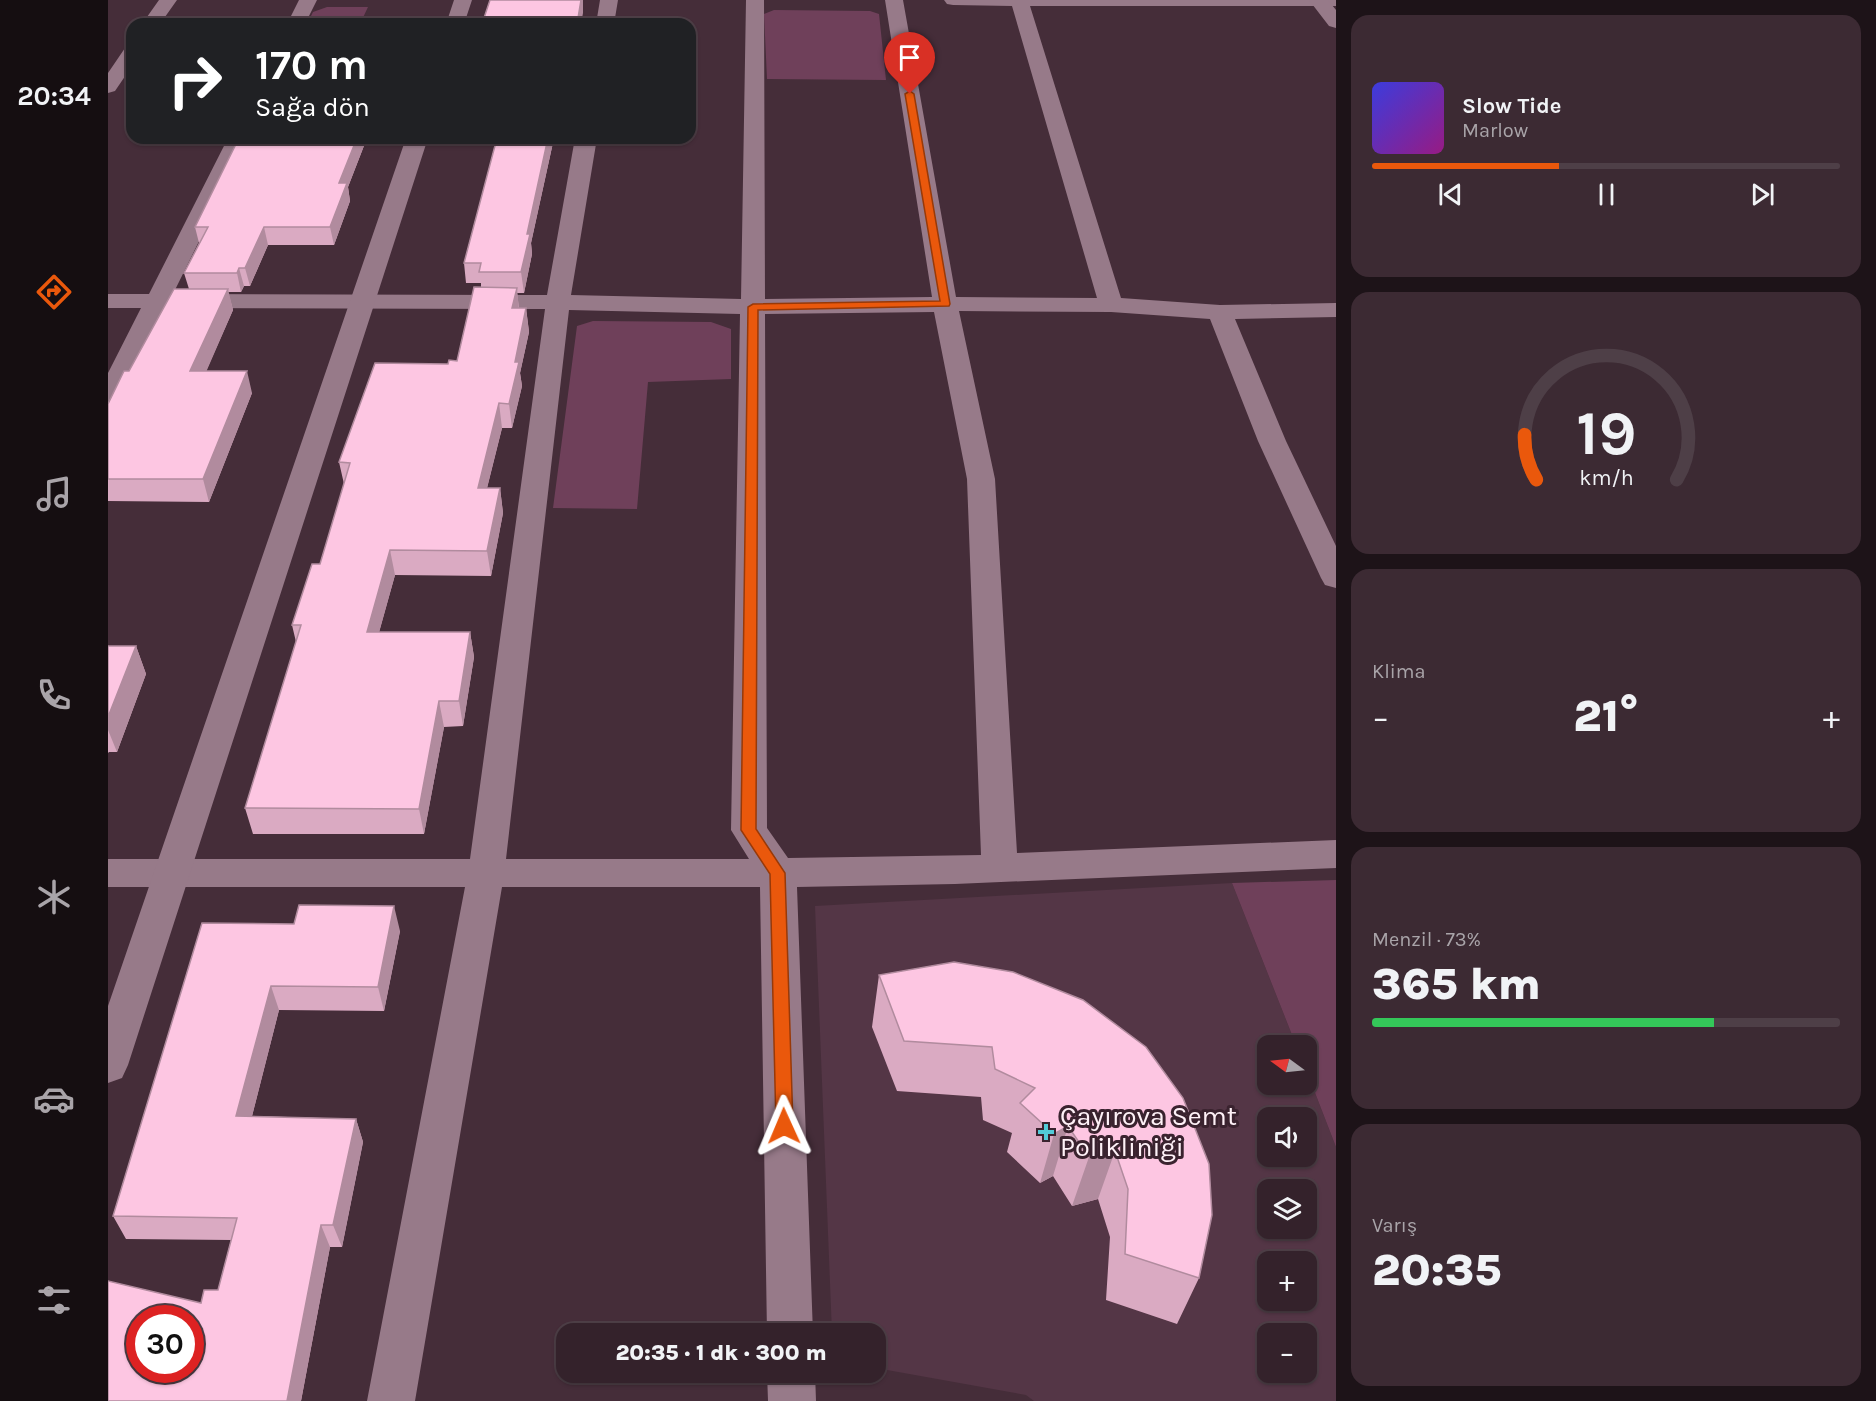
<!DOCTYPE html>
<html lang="tr">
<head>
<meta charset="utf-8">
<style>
  body { margin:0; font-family:Karla,sans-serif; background:#3c2a33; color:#f1f3f6; height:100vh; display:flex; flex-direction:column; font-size:22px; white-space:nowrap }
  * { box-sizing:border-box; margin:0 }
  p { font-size:20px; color:#a9a4a9 }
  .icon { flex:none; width:33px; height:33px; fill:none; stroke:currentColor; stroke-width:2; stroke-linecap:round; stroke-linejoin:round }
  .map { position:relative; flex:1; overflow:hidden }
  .sheet { display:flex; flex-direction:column; gap:15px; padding:15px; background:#1d1318; width:540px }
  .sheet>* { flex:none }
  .banner { position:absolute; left:18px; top:18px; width:570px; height:126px; border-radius:18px; box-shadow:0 2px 4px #0004,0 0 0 2px #4e3f47; background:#202124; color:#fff; overflow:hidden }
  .needle { width:39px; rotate:285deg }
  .tools { position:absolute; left:1149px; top:1035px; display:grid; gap:12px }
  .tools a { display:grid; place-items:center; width:60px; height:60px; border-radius:12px; background:#34222b; box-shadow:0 2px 4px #0004,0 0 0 2px #4e3f47; font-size:30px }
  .speed { position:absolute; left:18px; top:1305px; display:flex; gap:12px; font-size:30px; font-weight:700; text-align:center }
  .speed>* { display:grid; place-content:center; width:78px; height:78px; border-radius:50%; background:#34222b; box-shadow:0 2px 4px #0004,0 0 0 2px #4e3f47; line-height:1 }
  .speed .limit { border:9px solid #d22; background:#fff; color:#111 }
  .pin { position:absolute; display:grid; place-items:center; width:51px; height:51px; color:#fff; margin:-62px -26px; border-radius:50% 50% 50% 0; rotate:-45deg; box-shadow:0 0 6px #0007 }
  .pin .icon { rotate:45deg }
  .me { position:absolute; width:66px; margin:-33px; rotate:359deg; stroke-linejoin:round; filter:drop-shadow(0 0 4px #0008) }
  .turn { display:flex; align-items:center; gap:21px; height:126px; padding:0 30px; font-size:27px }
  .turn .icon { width:78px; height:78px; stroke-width:2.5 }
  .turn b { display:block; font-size:42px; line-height:51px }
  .big { font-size:45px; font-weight:800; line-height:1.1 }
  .sheet .widget { flex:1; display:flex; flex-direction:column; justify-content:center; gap:9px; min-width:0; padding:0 21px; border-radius:18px; background:#3c2a33 }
  .sheet .dial { align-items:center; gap:0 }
  .dial svg { height:156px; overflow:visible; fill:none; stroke:#4e3f47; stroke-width:7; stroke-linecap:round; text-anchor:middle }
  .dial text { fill:#f1f3f6; stroke:none }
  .song { display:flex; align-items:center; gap:18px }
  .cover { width:72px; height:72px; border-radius:9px; background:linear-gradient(135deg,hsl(240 70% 55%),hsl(310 70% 35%)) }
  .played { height:6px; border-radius:3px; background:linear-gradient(90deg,#ea580c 40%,#4e3f47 40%) }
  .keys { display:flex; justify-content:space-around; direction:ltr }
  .heat { display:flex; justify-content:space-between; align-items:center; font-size:33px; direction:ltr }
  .charge { height:9px; border-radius:4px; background:linear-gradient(90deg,#34c759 73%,#4e3f47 0) }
  .trip { position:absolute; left:448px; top:1323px; width:330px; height:60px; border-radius:18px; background:#34222b; box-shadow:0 2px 4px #0004,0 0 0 2px #4e3f47; font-weight:800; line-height:60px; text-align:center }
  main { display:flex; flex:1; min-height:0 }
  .tab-bar { display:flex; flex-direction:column; width:108px; justify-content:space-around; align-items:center; background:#150e11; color:#a9a4a9 }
  .tab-bar .icon { width:42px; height:42px }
  .tab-bar .active { color:#ea580c }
  .tab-bar b { font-size:27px; color:#f1f3f6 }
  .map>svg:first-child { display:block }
</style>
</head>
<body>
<main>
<nav class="tab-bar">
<b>20:34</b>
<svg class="icon active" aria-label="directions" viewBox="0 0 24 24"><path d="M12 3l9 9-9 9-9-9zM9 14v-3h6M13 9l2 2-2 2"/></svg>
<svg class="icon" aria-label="music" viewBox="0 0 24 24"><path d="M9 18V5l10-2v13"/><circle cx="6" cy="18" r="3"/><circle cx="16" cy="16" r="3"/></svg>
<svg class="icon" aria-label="phone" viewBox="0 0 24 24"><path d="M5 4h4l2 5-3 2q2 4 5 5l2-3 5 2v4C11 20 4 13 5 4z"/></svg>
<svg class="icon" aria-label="climate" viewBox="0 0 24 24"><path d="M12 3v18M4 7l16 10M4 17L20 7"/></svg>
<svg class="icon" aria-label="car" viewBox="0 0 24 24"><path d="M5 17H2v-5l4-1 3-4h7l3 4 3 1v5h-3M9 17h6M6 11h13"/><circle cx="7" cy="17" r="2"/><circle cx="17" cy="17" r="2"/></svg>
<svg class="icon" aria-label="filters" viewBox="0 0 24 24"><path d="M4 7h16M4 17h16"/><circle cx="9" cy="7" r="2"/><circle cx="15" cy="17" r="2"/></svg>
</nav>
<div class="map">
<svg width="1228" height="1401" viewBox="0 0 1228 1401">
  <rect width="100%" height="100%" fill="#452d39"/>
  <path fill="#543646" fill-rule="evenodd" d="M1124,883L1188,1045L1160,1046V1084H1198L1199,1072L1228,1147V1401H926L918,1395L768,1368V1334L724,1333L707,906ZM1160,1118H1198V1156H1160ZM1160,1190H1198V1228H1160ZM1160,1262H1198V1300H1160ZM1160,1334H1198V1372H1160Z"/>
  <path fill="#6f405a" d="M219,7H260L252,24H199L205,12Z
    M666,10L762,11L771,14L778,80L659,79L656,14Z
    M485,321L603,322L623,329V379L540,382L529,509L445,508L469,326Z
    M1228,880V1147L1199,1072L1198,1046L1188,1045L1124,883Z"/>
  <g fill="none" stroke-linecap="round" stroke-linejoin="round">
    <path fill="#977a89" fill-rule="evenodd" d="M51,0H69L52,24H34Z
      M191,0H209L197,24H179Z
      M492,0H510L506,24H488Z
      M638,0H656L657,299L824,297L777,0H795L848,297L989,298L904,6L845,5L839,4L836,0H1228V6H922L1013,298L1112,305L1228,303V317L1127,319L1178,441L1228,546V588L1217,585L1213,578L1150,441L1102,319L1003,312L851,311L887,479L909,853L1228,840V868L847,884L689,887L705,1334H659L652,887H394L307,1401H259L357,887H0V859H362L437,309L58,308L13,399L9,405L0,407V373L33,308H0V294H41L120,138H142L65,294L439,295L467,138H489L463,295L633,299ZM461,310L632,314L623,830L641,859H398ZM826,312L859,479L873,855L680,858L659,828L657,314Z
      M24,46V66L7,91L0,93V73L17,48Z
      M659,1372H707L708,1401H660Z"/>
    <path fill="#977a89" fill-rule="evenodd" d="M346,0H364L356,24H338Z
      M1201,0H1220L1228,10V28L1221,26Z
      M298,138H320L20,1065L14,1078L0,1083V1006Z"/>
  </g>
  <path fill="#daaac2" d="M131,138H259L240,187L242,201L226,245H160L142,286H136L133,292H120L125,310L98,371L144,393L101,502L0,501V404L21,371L81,289L76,273L91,243L87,227Z
    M389,138H446L423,243L424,254L416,293H409L411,308H418L421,332L412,373L414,386L404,428H394L379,488H392L395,513L383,576L287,575L271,632H362L366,657L355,726L336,727L316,834H145L137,808L188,642L184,625L212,564L236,484L231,462L340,364L349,361L373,287V283H358L356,263Z
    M0,646H28L38,674L9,752H1L0,753Z
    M94,923L292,931L276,1011L171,1010L144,1116L248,1119L255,1142L234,1247H222L193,1401H0L93,1303L110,1290L123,1240L18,1239L5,1216Z
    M905,972L1091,1278L1069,1324L998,1300L1002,1237L990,1199L964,1206L945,1176L932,1183L899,1152L904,1133L875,1120L873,1097L789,1091L764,1027L771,975Z"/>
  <path fill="#b18b9e" d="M473,0H475V13L473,24H469Z
    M249,138H259L240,187L242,201L226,245L222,227L231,183Z
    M440,138H446L423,243L424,254L416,293L413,272L419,234Z
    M156,227L160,245L142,286L137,268Z
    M131,268L136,286L133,292L129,273Z
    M409,288L411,311L404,308Z
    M120,289L125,310L89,393L82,371Z
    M418,308L421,332L412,373L414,386L404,428L401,404L407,362Z
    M139,371L144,393L101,502L95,479Z
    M391,403L394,428L373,512L370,488Z
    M392,488L395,513L383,576L379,551Z
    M282,550L287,575L264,658L259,632Z
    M362,632L366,657L355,726L351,701Z
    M28,646L38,674L9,752L0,730V717Z
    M331,701L336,727L316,834L311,809Z
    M286,906L292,931L276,1011L270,987Z
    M163,986L171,1010L138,1140L128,1116Z
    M248,1119L255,1142L234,1247L225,1225Z
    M960,1126L945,1176L932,1183L946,1134Z
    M1007,1151L990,1199L964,1206L981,1157Z
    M213,1225L222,1247L193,1401H179Z"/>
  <path fill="#fdc6e2" stroke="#b18b9e" stroke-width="1.5" fill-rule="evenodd" d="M382,0H473L469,24H374Z
    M131,138H249L231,183H239L222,227H156L137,268H131L129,273H76L100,227H87Z
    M389,138H440L419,234H422L413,272H371L373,263H356Z
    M366,287L409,288L404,308H418L407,362H411L401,404L391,403L370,488H392L379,551L282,550L259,632H362L351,701H331L311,809L137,808L193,625H184L204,564H212L242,463L231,462L267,363L340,364L341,360L349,361Z
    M66,289H120L82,371H139L95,479H0V404L16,371H21Z
    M0,646H28L0,717Z
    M191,905L286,906L270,987L163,986L128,1116L248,1119L225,1225H213L179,1401H0V1281L93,1303L96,1290H110L129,1218L5,1216L94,923L186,924ZM32,1318H82V1370H32Z
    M846,962L905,972L975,1000L1038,1047L1075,1098L1101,1164L1104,1215L1091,1278L1017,1254L1020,1189L1007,1151L981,1157L960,1126L946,1134L912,1103L927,1088L887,1069L884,1047L796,1041L771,975Z"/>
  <path fill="#ea580c" stroke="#983908" stroke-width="1.5" d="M802,91L806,94L842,304L841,306L650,310L648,829L677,873L685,1126L683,1132L676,1134L670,1132L668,1126L662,874L633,830L640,307L645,304L832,301L797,94Z"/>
  <path fill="#52cbd8" stroke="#3a232f" stroke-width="2" d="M935 1123h6v6h6v6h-6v6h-6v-6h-6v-6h6z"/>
  <g text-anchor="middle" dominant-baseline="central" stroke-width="6" stroke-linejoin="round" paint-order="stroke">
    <g font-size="27" fill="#fef1f7" stroke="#3a232f" text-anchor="start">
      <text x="952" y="1116">Çayırova Semt<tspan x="952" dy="31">Polikliniği</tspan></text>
    </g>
  </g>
</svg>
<div class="tools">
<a><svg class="needle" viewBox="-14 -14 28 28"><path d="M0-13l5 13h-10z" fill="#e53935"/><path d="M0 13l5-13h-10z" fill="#a9a4a9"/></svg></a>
<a><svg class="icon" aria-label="sound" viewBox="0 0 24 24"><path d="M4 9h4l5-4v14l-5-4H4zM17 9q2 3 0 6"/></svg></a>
<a><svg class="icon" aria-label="layers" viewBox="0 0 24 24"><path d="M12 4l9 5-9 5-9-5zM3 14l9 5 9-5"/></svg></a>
<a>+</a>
<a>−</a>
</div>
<div class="speed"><div class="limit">30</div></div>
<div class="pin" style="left:802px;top:94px;background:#d93025"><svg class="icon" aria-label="arrive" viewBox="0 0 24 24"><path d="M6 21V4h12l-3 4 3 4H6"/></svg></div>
<svg class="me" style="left:676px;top:1126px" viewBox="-20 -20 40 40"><path d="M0-17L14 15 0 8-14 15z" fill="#ea580c" stroke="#fff" stroke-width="4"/></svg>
<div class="trip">20:35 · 1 dk · 300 m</div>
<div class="banner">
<div class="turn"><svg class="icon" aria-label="right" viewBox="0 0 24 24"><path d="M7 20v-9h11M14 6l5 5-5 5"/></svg><div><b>170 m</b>Sağa dön</div></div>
</div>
</div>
<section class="sheet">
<div class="widget">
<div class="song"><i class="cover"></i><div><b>Slow Tide</b><p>Marlow</p></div></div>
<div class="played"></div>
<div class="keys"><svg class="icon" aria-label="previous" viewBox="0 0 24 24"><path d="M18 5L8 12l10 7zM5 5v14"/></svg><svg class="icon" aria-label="pause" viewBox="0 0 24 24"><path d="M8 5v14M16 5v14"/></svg><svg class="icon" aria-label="next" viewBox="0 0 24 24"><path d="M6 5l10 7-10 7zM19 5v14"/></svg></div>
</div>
<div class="widget dial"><svg viewBox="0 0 100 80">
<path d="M14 69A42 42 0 1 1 86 69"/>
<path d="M14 69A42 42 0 0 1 8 46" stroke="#ea580c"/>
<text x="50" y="56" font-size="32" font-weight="700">19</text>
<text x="50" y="72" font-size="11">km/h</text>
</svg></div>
<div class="widget"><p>Klima</p>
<div class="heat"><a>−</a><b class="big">21°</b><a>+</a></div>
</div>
<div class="widget"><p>Menzil · 73%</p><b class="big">365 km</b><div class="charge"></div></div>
<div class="widget"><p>Varış</p><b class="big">20:35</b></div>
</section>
</main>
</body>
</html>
